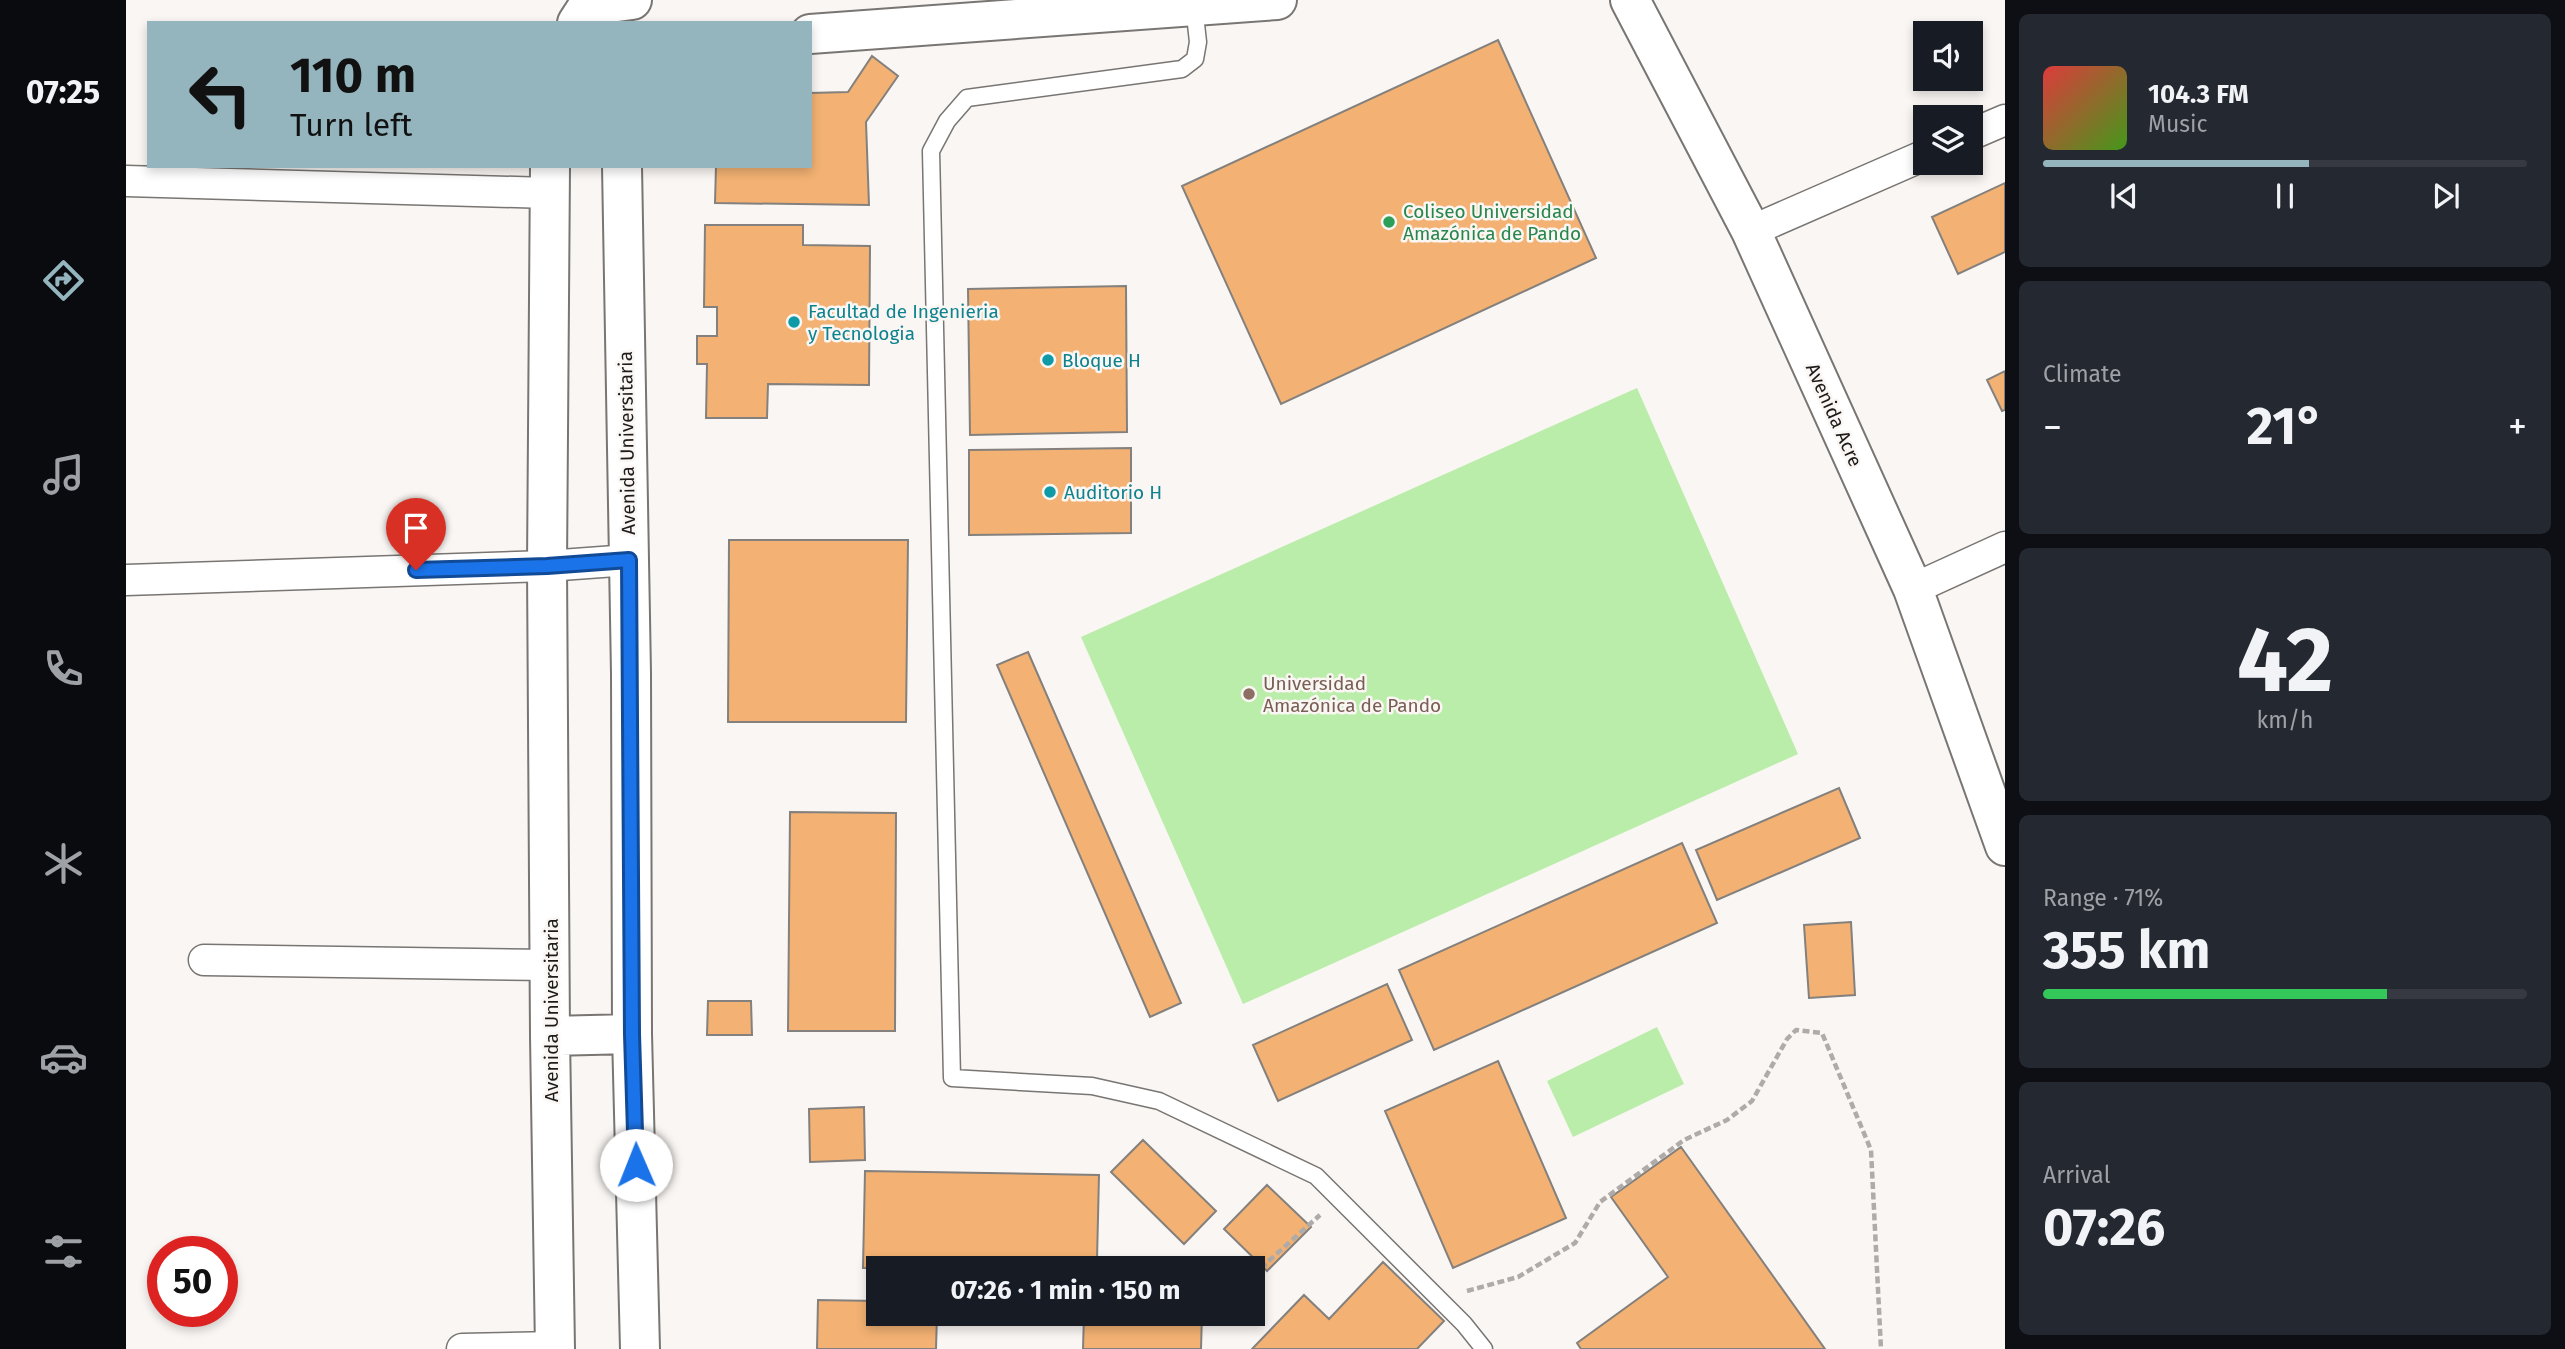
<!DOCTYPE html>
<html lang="en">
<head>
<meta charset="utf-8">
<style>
  body { margin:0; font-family:"Fira Sans",sans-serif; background:#242831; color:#f1f3f6; height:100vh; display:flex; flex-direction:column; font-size:26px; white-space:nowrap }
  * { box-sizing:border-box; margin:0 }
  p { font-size:23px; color:#9ea1a6 }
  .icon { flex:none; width:38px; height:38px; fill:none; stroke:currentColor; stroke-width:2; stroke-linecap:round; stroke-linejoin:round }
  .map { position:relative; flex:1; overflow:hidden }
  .sheet { display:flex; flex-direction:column; gap:14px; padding:14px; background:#0d0f14; width:560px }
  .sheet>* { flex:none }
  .hud { position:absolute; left:21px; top:21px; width:665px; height:147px; border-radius:0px; box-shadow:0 4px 10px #0003; background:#94b4be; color:#111; overflow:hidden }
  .buttons { position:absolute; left:1787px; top:21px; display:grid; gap:14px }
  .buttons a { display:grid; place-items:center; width:70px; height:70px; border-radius:0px; background:#171b24; box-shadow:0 4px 10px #0003; font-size:35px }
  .speed { position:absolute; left:21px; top:1236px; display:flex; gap:14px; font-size:35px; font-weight:700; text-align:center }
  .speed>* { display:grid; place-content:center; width:91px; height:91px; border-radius:50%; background:#171b24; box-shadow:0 4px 10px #0003; line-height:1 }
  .speed .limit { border:10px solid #d22; background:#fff; color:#111 }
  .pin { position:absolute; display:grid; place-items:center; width:60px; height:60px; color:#fff; margin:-72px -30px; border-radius:50% 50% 50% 0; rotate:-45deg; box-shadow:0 0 7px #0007 }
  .pin .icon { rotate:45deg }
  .me { position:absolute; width:77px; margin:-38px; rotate:359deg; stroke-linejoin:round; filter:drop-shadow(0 0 5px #0008) }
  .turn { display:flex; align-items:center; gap:24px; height:147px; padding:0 28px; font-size:32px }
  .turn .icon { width:91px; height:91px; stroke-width:2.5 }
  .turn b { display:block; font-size:49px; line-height:60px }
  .big { font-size:52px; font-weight:700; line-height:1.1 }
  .sheet .card { flex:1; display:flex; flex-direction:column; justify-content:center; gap:10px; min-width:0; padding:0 24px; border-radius:10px; background:#242831 }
  .sheet .dial { align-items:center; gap:0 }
  .dial b { font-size:91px; line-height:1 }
  .song { display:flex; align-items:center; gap:21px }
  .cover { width:84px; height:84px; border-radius:10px; background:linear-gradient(135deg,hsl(0 70% 55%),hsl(100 70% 35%)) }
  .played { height:7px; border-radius:4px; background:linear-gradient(90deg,#94b4be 55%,#363941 55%) }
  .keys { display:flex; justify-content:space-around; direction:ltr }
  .heat { display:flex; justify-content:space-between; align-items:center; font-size:38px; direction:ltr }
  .charge { height:10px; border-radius:5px; background:linear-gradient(90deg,#34c759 71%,#363941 0) }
  .trip { position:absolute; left:740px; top:1256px; width:399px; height:70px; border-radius:0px; background:#171b24; box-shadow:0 4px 10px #0003; font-weight:700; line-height:70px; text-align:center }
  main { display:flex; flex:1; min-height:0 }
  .tab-bar { display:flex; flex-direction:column; width:126px; justify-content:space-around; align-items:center; background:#090b0e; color:#9ea1a6 }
  .tab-bar .icon { width:49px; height:49px }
  .tab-bar .selected { color:#94b4be }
  .tab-bar b { font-size:32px; color:#f1f3f6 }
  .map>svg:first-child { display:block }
</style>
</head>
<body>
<main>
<nav class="tab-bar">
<b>07:25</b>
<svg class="icon selected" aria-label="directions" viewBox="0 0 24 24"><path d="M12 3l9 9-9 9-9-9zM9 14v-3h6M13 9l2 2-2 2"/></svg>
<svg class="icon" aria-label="music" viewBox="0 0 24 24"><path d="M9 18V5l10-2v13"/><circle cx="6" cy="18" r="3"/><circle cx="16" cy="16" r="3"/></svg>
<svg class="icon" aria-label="phone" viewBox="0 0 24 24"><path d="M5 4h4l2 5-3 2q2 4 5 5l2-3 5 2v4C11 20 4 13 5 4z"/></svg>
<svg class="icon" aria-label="climate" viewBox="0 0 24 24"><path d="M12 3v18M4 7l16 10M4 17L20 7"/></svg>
<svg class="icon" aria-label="car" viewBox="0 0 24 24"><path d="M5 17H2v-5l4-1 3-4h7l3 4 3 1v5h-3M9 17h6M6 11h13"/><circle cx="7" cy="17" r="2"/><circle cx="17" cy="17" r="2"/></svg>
<svg class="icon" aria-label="filters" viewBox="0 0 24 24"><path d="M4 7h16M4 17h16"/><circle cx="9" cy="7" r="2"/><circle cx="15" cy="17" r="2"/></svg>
</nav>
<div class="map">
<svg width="1879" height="1349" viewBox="0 0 1879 1349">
  <rect width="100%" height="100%" fill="#faf6f3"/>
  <path fill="#baeda9" d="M1511,388L1672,754L1117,1004L955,637Z
    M1531,1027L1558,1084L1447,1137L1421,1081Z"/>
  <path fill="#f3b273" stroke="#83807d" stroke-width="2" d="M1372,40L1470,258L1155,404L1056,186Z
    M746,56L772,76L740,122L743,205L589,203L590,166H684V93L722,92Z
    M1879,183V252L1832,274L1806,217Z
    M579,225H677V245L744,246L743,385L642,384L641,418H580L581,364H571V336H591V307H578Z
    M1000,286L1001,432L844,435L842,289Z
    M1879,371V410L1876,411L1861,380Z
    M1005,448V533L843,535V450Z
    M603,540H782L780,722H602Z
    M902,652L1055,1003L1024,1017L871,665Z
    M1713,788L1734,838L1591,900L1570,850Z
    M664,812L770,813L769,1031H662Z
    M1556,843L1591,923L1308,1050L1273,970Z
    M1725,922L1729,995L1683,998L1678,925Z
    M1261,984L1286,1040L1152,1101L1127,1045Z
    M582,1001H625L626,1035H581Z
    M1372,1061L1440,1218L1327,1268L1259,1111Z
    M738,1107L739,1160L684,1162L683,1109Z
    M1017,1140L1090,1211L1058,1244L985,1172Z
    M1555,1147L1699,1349H1455L1451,1343L1542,1277L1485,1197Z
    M739,1171L973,1175L971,1260L1077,1262V1269L737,1268Z
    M1141,1185L1185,1227L1141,1271L1098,1229Z
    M1257,1262L1318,1321L1291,1349H1126L1178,1295L1203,1319Z
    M692,1300L752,1301V1314H811L810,1349H691Z
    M958,1314H1076L1075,1349H957Z"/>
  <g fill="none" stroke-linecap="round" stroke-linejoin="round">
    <g stroke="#787572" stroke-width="19">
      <path id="service" d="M1068,6L1072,42L1069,59L1056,69L841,98L821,121L805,151L826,1078L966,1086L1033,1101L1190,1176L1338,1324L1358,1349"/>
    </g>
    <g stroke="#787572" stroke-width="33">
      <path id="minor" d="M1844,135L1879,120
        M0,181L422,193
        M1625,231L1799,155
        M0,580L421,566L503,560
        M1787,589L1879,547
        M78,960L424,965
        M336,1349L429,1347"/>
    </g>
    <g stroke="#787572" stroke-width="42">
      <path id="secondary" d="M1504,0L1625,231L1787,589L1879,846
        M451,23L462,6L506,0
        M684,34L1151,0
        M424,166L421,566L424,1036L429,1349
        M496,166L505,673L506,1034L514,1349
        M424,1036L506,1034"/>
    </g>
    <path stroke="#aeaba8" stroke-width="4.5" stroke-dasharray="7 3.5" stroke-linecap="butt" d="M1127,1275L1194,1215
      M1341,1291L1392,1277L1449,1243L1474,1202L1558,1140L1601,1120L1626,1101L1661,1039L1670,1030L1696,1033L1745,1150L1755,1349
      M1076,1320L1083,1314"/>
    <use href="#service" stroke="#fff" stroke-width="16"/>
    <use href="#minor" stroke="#fff" stroke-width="30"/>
    <use href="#secondary" stroke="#fff" stroke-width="38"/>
  </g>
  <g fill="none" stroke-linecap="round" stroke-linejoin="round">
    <g stroke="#114b97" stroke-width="18">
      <path id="route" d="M290,570L421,566L503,560L506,1034L510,1165"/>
    </g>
    <use href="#route" stroke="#1a73e8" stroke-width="12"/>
  </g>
  <circle fill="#2e9e5b" stroke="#faf6f3" stroke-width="2.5" cx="1263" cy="222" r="7"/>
  <g fill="#0f9aa8" stroke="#faf6f3" stroke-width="2.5">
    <circle cx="668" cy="322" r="7"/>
    <circle cx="922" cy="360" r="7"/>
    <circle cx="924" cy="492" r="7"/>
  </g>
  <circle fill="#8d6e63" stroke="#faf6f3" stroke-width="2.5" cx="1123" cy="694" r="7"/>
  <g text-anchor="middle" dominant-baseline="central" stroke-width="5" stroke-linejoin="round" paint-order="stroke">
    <g font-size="19" fill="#27864d" stroke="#faf6f3" text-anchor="start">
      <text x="1277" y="211">Coliseo Universidad<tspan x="1277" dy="22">Amazónica de Pando</tspan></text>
    </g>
    <g font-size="19" fill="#0d838f" stroke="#faf6f3" text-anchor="start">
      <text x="682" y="311">Facultad de Ingenieria<tspan x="682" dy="22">y Tecnologia</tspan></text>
      <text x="936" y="360">Bloque H</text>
      <text x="938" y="492">Auditorio H</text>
    </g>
    <g font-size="19" fill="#1d1b1a" stroke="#faf6f3">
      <text transform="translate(1708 415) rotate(66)">Avenida Acre</text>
      <text transform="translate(501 443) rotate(-91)">Avenida Universitaria</text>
      <text transform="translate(425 1010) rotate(-90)">Avenida Universitaria</text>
    </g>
    <g font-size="19" fill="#785e54" stroke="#faf6f3" text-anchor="start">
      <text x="1137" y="683">Universidad<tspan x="1137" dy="22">Amazónica de Pando</tspan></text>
    </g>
  </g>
</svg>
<div class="buttons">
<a><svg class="icon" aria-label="sound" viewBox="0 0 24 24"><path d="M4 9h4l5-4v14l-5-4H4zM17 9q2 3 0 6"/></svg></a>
<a><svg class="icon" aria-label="layers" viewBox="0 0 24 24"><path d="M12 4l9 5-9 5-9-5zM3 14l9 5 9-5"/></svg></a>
</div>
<div class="speed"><div class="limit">50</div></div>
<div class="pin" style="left:290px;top:570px;background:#d93025"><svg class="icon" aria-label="arrive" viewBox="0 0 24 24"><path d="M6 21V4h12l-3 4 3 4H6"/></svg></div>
<svg class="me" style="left:510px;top:1165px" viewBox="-20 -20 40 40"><circle r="19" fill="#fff"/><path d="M0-13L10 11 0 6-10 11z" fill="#1a73e8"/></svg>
<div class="trip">07:26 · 1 min · 150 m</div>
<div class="hud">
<div class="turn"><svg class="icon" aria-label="left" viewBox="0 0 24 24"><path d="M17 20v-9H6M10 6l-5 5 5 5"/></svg><div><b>110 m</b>Turn left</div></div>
</div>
</div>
<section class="sheet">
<div class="card">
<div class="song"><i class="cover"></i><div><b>104.3 FM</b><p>Music</p></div></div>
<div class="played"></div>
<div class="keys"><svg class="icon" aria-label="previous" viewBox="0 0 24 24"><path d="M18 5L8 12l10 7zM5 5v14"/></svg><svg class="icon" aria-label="pause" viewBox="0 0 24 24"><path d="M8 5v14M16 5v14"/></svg><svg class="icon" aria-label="next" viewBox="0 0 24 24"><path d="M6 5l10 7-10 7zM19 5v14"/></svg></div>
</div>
<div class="card"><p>Climate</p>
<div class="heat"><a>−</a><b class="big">21°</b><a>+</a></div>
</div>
<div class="card dial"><b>42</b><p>km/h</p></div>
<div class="card"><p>Range · 71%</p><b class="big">355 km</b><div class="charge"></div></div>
<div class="card"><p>Arrival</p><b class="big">07:26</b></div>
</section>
</main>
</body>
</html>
